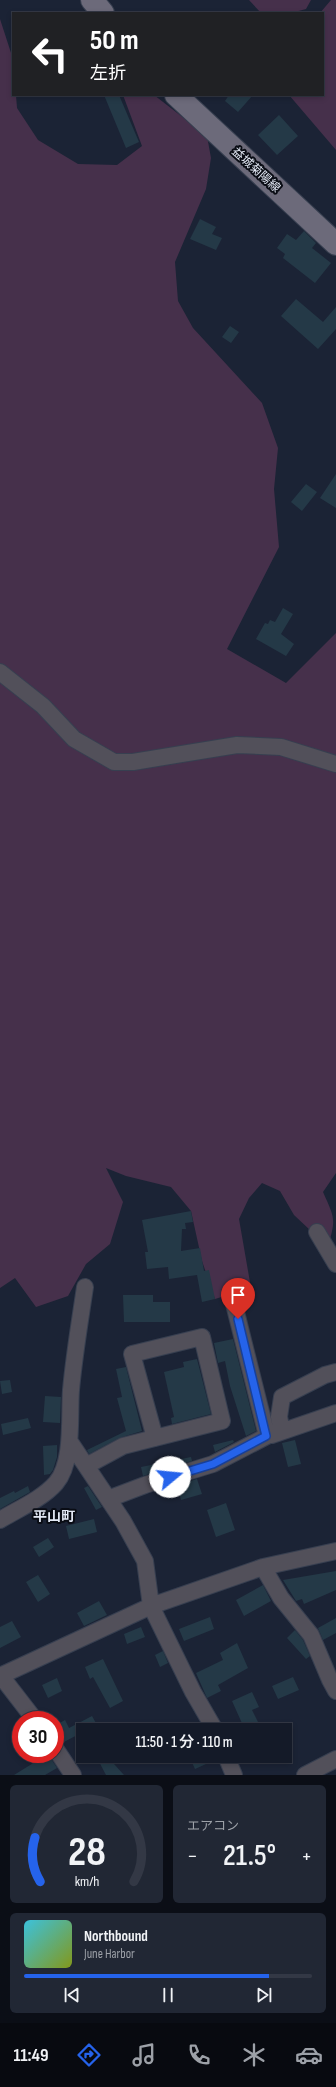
<!DOCTYPE html>
<html lang="ja">
<head>
<meta charset="utf-8">
<style>
  body { margin:0; font-family:"Sofia Sans Condensed","Noto Sans JP",sans-serif; background:#212734; color:#f1f3f6; height:100vh; display:flex; flex-direction:column; font-size:15px; white-space:nowrap }
  * { box-sizing:border-box; margin:0 }
  p { font-size:13px; color:#9da1a8 }
  .icon { flex:none; width:22px; height:22px; fill:none; stroke:currentColor; stroke-width:2; stroke-linecap:round; stroke-linejoin:round }
  .map { position:relative; height:1775px; overflow:hidden }
  .side { display:flex; flex-direction:column; gap:10px; padding:10px; background:#0b0e16; flex:1 }
  .side>* { flex:none }
  .hud { position:absolute; left:12px; top:12px; width:312px; height:84px; border-radius:0px; box-shadow:0 2px 6px #0003,0 0 0 1px #333845; background:#202124; color:#fff; overflow:hidden }
  .speed { position:absolute; left:12px; top:1711px; display:flex; gap:8px; font-size:20px; font-weight:700; text-align:center }
  .speed>* { display:grid; place-content:center; width:52px; height:52px; border-radius:50%; background:#141a28; box-shadow:0 2px 6px #0003,0 0 0 1px #333845; line-height:1 }
  .speed .limit { border:6px solid #d22; background:#fff; color:#111 }
  .pin { position:absolute; display:grid; place-items:center; width:34px; height:34px; color:#fff; margin:-41px -17px; border-radius:50% 50% 50% 0; rotate:-45deg; box-shadow:0 0 4px #0007 }
  .pin .icon { rotate:45deg }
  .me { position:absolute; width:44px; margin:-22px; rotate:73deg; stroke-linejoin:round; filter:drop-shadow(0 0 3px #0008) }
  .turn { display:flex; align-items:center; gap:14px; height:84px; padding:0 12px; font-size:18px }
  .turn .icon { width:52px; height:52px; stroke-width:2.5 }
  .turn b { display:block; font-size:28px; line-height:34px }
  .big { font-size:30px; font-weight:600; line-height:1.1 }
  .side .card { flex:1; display:flex; flex-direction:column; justify-content:center; gap:6px; min-width:0; padding:0 14px; border-radius:6px; background:#212734 }
  .side .dial { align-items:center; gap:0 }
  .dial svg { height:104px; overflow:visible; fill:none; stroke:#333845; stroke-width:7; stroke-linecap:round; text-anchor:middle }
  .dial text { fill:#f1f3f6; stroke:none }
  .song { display:flex; align-items:center; gap:12px }
  .cover { width:48px; height:48px; border-radius:6px; background:linear-gradient(135deg,hsl(190 70% 55%),hsl(70 70% 35%)) }
  .played { height:4px; border-radius:2px; background:linear-gradient(90deg,#2563eb 85%,#333845 85%) }
  .keys { display:flex; justify-content:space-around; direction:ltr }
  .heat { display:flex; justify-content:space-between; align-items:center; font-size:22px; direction:ltr }
  .side .tiles { flex:1; display:grid; gap:10px; grid-template-columns:1fr 1fr }
  .card:last-child { grid-column:span 2 }
  .trip { position:absolute; left:76px; top:1723px; width:216px; height:40px; border-radius:0px; background:#141a28; box-shadow:0 2px 6px #0003,0 0 0 1px #333845; font-weight:600; line-height:40px; text-align:center }
  .tabs { display:flex; height:64px; justify-content:space-around; align-items:center; background:#080a10; color:#9da1a8 }
  .tabs .icon { width:28px; height:28px }
  .tabs .current { color:#2563eb }
  .tabs b { font-size:18px; color:#f1f3f6 }
  .map>svg:first-child { display:block }
</style>
</head>
<body>
<div class="map">
<svg width="336" height="1775" viewBox="0 0 336 1775">
  <rect width="100%" height="100%" fill="#1b2335"/>
  <path fill="#46304b" d="M249,0H311L306,9L291,13H261Z
    M331,0H336V150L289,95H323V13H320Z
    M0,19L13,59V95H16L17,108L38,140L78,164L117,165L142,146L123,95H154L207,136L211,158L206,189L175,262L178,301L193,328L262,403L278,448L274,489L279,547L227,649L286,683L336,633V1173L323,1192C335,1219 336,1218 328,1247L294,1215L280,1191L262,1183L249,1198L239,1219L251,1288L215,1299L202,1261L191,1211L171,1187L126,1176L106,1168L123,1202L110,1244L86,1264L68,1296L36,1307L15,1278L0,1288Z"/>
  <path fill="#243947" d="M104,95H119L139,142L126,148Z
    M229,95H253L238,112L225,101Z
    M279,115L298,136L277,155L258,135Z
    M200,219L216,227L212,234L222,238L216,250L190,239Z
    M304,231L316,243L312,248L331,263L315,283L283,258L285,254L277,248L287,234L296,240Z
    M296,299L323,322L336,307V329L318,349L281,316Z
    M230,326L239,332L231,343L222,337Z
    M336,474V508L320,498Z
    M306,484L317,492L302,511L291,502Z
    M283,608L293,614L281,634L294,644L286,656L256,639L265,623L268,624L270,620L275,622Z
    M191,1211L193,1222L185,1223L186,1229H182L181,1251L200,1248L204,1271L209,1270L215,1299L202,1302L197,1275L169,1279L168,1267L147,1269L145,1252H148L142,1220Z
    M123,1295H153V1302H170V1322H124Z
    M233,1339L256,1431L246,1436L230,1386L225,1361L218,1363L214,1343Z
    M197,1359L211,1414L172,1424L171,1418L174,1417L164,1372L184,1367L183,1362Z
    M126,1367L142,1431L119,1438L89,1454L87,1450L126,1431L117,1398L122,1397L116,1369Z
    M10,1380L12,1392L2,1394L0,1381Z
    M45,1396L61,1397L60,1423L43,1422Z
    M28,1418L31,1428L3,1435L1,1424Z
    M233,1440L234,1442L215,1452L213,1445Z
    M295,1440L301,1464L288,1467L282,1443Z
    M57,1445V1457L53,1470L50,1474L44,1475L43,1446Z
    M191,1457L192,1461L143,1476L141,1467Z
    M197,1479L202,1494L181,1500L177,1485Z
    M28,1486L30,1492L0,1509V1498L14,1491L15,1493Z
    M88,1486L102,1507L96,1510L84,1488Z
    M226,1503L235,1530L216,1537L207,1510Z
    M94,1519L97,1532L69,1539L66,1526Z
    M48,1538L54,1547L39,1557L33,1547Z
    M336,1571V1590L304,1604L302,1599L296,1601L283,1580Z
    M38,1575L50,1594L38,1602L26,1582Z
    M263,1585L271,1601L244,1616L236,1600Z
    M99,1601L107,1615L84,1626L77,1613Z
    M210,1617L214,1629L184,1641L179,1629Z
    M336,1618V1633L323,1640L318,1628Z
    M12,1621L21,1637L0,1648V1627Z
    M141,1627L145,1637L127,1644L124,1634Z
    M295,1630L303,1640L310,1656L306,1659L287,1638Z
    M237,1643L248,1668L218,1685L221,1691L207,1698L196,1673L223,1660L220,1653Z
    M163,1651L168,1663L160,1667L155,1655Z
    M103,1659L123,1701L110,1708L93,1677L90,1679L85,1667Z
    M293,1677L299,1690L278,1699L272,1686Z
    M57,1678L62,1691L48,1698L42,1685Z
    M252,1692L259,1707L252,1710L262,1730H245L232,1701Z
    M92,1716L97,1725L83,1730V1732L64,1742L56,1725L65,1720L69,1728Z
    M48,1754L57,1768L45,1775H14Z
    M96,1756H130L114,1764L124,1775H106Z
    M189,1756H217V1759L195,1769Z"/>
  <g fill="none" stroke-linecap="round" stroke-linejoin="round">
    <g stroke="#373f50" stroke-width="18">
      <path id="minor" d="M0,672L43,706L74,739L114,762H133L237,745L281,747L336,764
        M317,1232L336,1264
        M282,1431L279,1417L282,1397L325,1375L336,1372
        M272,1435L336,1413
        M70,1442L123,1521L145,1561L151,1606L193,1692L215,1730
        M86,1466L123,1446L222,1421L202,1337L132,1354L155,1438
        M108,1499L145,1485L213,1464L267,1436L234,1304
        M0,1520C18,1509 42,1499 56,1483C74,1462 69,1416 71,1390C74,1356 80,1321 85,1287
        M263,1567L281,1598L311,1635L330,1680L336,1691
        M0,1676L151,1606L263,1567L336,1551
        M1,1676L35,1720
        M55,1748L73,1775
        M226,1756L234,1775
        M305,1775L336,1759"/>
    </g>
    <g stroke="#373f50" stroke-width="24">
      <path id="secondary" d="M92,0L103,13
        M176,95L336,244"/>
    </g>
    <use href="#minor" stroke="#52505a" stroke-width="16"/>
    <use href="#secondary" stroke="#6c6a7a" stroke-width="22"/>
  </g>
  <g fill="none" stroke-linecap="round" stroke-linejoin="round">
    <g stroke="#184099" stroke-width="10">
      <path id="route" d="M170,1477L213,1464L266,1436L238,1319"/>
    </g>
    <use href="#route" stroke="#2563eb" stroke-width="7"/>
  </g>
  <g text-anchor="middle" dominant-baseline="central" stroke-width="4" stroke-linejoin="round" paint-order="stroke">
    <g font-size="12" fill="#e2e8f4" stroke="#090c14">
      <text transform="translate(256 170) rotate(42)">益城菊陽線</text>
    </g>
    <g font-size="14" font-weight="bold" fill="#e2e8f4" stroke="#090c14">
      <text x="54" y="1516">平山町</text>
    </g>
  </g>
</svg>
<div class="speed"><div class="limit">30</div></div>
<div class="pin" style="left:238px;top:1319px;background:#d93025"><svg class="icon" aria-label="arrive" viewBox="0 0 24 24"><path d="M6 21V4h12l-3 4 3 4H6"/></svg></div>
<svg class="me" style="left:170px;top:1477px" viewBox="-20 -20 40 40"><circle r="19" fill="#fff"/><path d="M0-13L10 11 0 6-10 11z" fill="#2563eb"/></svg>
<div class="trip">11:50 · 1 分 · 110 m</div>
<div class="hud">
<div class="turn"><svg class="icon" aria-label="left" viewBox="0 0 24 24"><path d="M17 20v-9H6M10 6l-5 5 5 5"/></svg><div><b>50 m</b>左折</div></div>
</div>
</div>
<section class="side">
<div class="tiles">
<div class="card dial"><svg viewBox="0 0 100 80">
<path d="M14 69A42 42 0 1 1 86 69"/>
<path d="M14 69A42 42 0 0 1 10 35" stroke="#2563eb"/>
<text x="50" y="56" font-size="32" font-weight="700">28</text>
<text x="50" y="72" font-size="11">km/h</text>
</svg></div>
<div class="card"><p>エアコン</p>
<div class="heat"><a>−</a><b class="big">21.5°</b><a>+</a></div>
</div>
<div class="card">
<div class="song"><i class="cover"></i><div><b>Northbound</b><p>June Harbor</p></div></div>
<div class="played"></div>
<div class="keys"><svg class="icon" aria-label="previous" viewBox="0 0 24 24"><path d="M18 5L8 12l10 7zM5 5v14"/></svg><svg class="icon" aria-label="pause" viewBox="0 0 24 24"><path d="M8 5v14M16 5v14"/></svg><svg class="icon" aria-label="next" viewBox="0 0 24 24"><path d="M6 5l10 7-10 7zM19 5v14"/></svg></div>
</div>
</div>
</section>
<nav class="tabs">
<b>11:49</b>
<svg class="icon current" aria-label="directions" viewBox="0 0 24 24"><path d="M12 3l9 9-9 9-9-9zM9 14v-3h6M13 9l2 2-2 2"/></svg>
<svg class="icon" aria-label="music" viewBox="0 0 24 24"><path d="M9 18V5l10-2v13"/><circle cx="6" cy="18" r="3"/><circle cx="16" cy="16" r="3"/></svg>
<svg class="icon" aria-label="phone" viewBox="0 0 24 24"><path d="M5 4h4l2 5-3 2q2 4 5 5l2-3 5 2v4C11 20 4 13 5 4z"/></svg>
<svg class="icon" aria-label="climate" viewBox="0 0 24 24"><path d="M12 3v18M4 7l16 10M4 17L20 7"/></svg>
<svg class="icon" aria-label="car" viewBox="0 0 24 24"><path d="M5 17H2v-5l4-1 3-4h7l3 4 3 1v5h-3M9 17h6M6 11h13"/><circle cx="7" cy="17" r="2"/><circle cx="17" cy="17" r="2"/></svg>
</nav>
</body>
</html>
